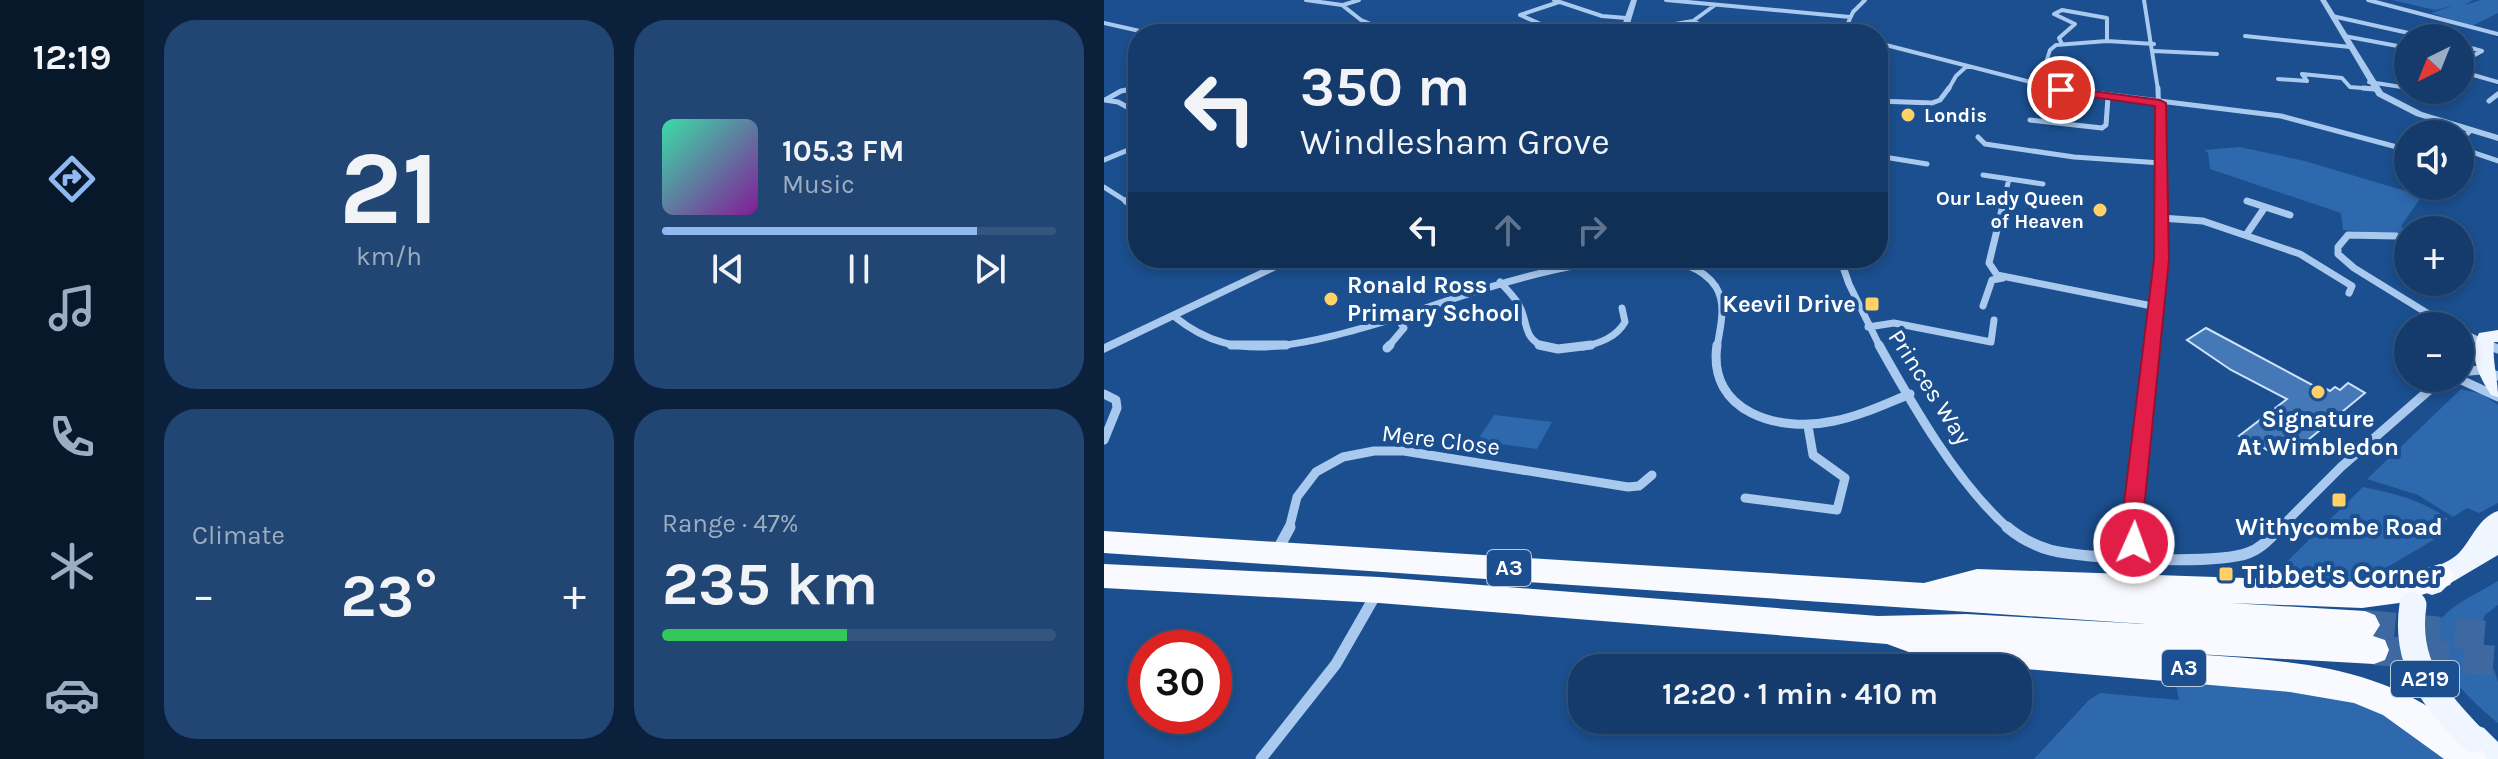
<!DOCTYPE html>
<html lang="en">
<head>
<meta charset="utf-8">
<style>
  body { margin:0; font-family:Karla,sans-serif; background:#214673; color:#f1f3f6; height:100vh; display:flex; flex-direction:column; font-size:30px; white-space:nowrap }
  * { box-sizing:border-box; margin:0 }
  p { font-size:26px; color:#9dadc1 }
  .icon { flex:none; width:44px; height:44px; fill:none; stroke:currentColor; stroke-width:2; stroke-linecap:round; stroke-linejoin:round }
  .map { position:relative; flex:1; overflow:hidden }
  .drawer { display:flex; flex-direction:column; gap:20px; padding:20px; background:#0b203b; width:960px }
  .drawer>* { flex:none }
  .hud { position:absolute; left:24px; top:24px; width:760px; height:244px; border-radius:32px; box-shadow:0 4px 12px #0003,0 0 0 2px #33557e; background:#143b6b; color:#f1f3f6; overflow:hidden }
  .needle { width:52px; rotate:223deg }
  .tools { position:absolute; left:1290px; top:24px; display:grid; gap:16px }
  .tools a { display:grid; place-items:center; width:80px; height:80px; border-radius:50%; background:#143b6b; box-shadow:0 4px 12px #0003,0 0 0 2px #33557e; font-size:40px }
  .speed { position:absolute; left:24px; top:630px; display:flex; gap:16px; font-size:40px; font-weight:700; text-align:center }
  .speed>* { display:grid; place-content:center; width:104px; height:104px; border-radius:50%; background:#143b6b; box-shadow:0 4px 12px #0003,0 0 0 2px #33557e; line-height:1 }
  .speed .limit { border:12px solid #d22; background:#fff; color:#111 }
  .pin { position:absolute; display:grid; place-items:center; width:68px; height:68px; color:#fff; margin:-34px; border:4px solid #fff; border-radius:50%; box-shadow:0 2px 8px #0007 }
  .me { position:absolute; width:88px; margin:-44px; rotate:2deg; stroke-linejoin:round; filter:drop-shadow(0 0 6px #0008) }
  .turn { display:flex; align-items:center; gap:28px; height:168px; padding:0 40px; font-size:36px }
  .turn .icon { width:104px; height:104px; stroke-width:2.5 }
  .turn b { display:block; font-size:56px; line-height:68px }
  .lanes { display:flex; align-items:center; height:76px; padding:0 40px; background:#0003; justify-content:center; gap:40px; direction:ltr }
  .lanes .off { opacity:.35 }
  .big { font-size:60px; font-weight:700; line-height:1.1 }
  .drawer .card { flex:1; display:flex; flex-direction:column; justify-content:center; gap:12px; min-width:0; padding:0 28px; border-radius:32px; background:#214673 }
  .drawer .dial { align-items:center; gap:0 }
  .dial b { font-size:104px; line-height:1 }
  .song { display:flex; align-items:center; gap:24px }
  .cover { width:96px; height:96px; border-radius:12px; background:linear-gradient(135deg,hsl(160 70% 55%),hsl(290 70% 35%)) }
  .played { height:8px; border-radius:4px; background:linear-gradient(90deg,#90b9f0 80%,#33557e 80%) }
  .keys { display:flex; justify-content:space-around; direction:ltr }
  .heat { display:flex; justify-content:space-between; align-items:center; font-size:44px; direction:ltr }
  .charge { height:12px; border-radius:6px; background:linear-gradient(90deg,#34c759 47%,#33557e 0) }
  .drawer .tiles { flex:1; display:grid; gap:20px; grid-template-columns:repeat(2,1fr) }
  .trip { position:absolute; left:464px; top:654px; width:464px; height:80px; border-radius:32px; background:#143b6b; box-shadow:0 4px 12px #0003,0 0 0 2px #33557e; font-weight:700; line-height:80px; text-align:center }
  main { display:flex; flex:1; min-height:0 }
  .menu { display:flex; flex-direction:column; width:144px; justify-content:space-around; align-items:center; background:#08182b; color:#9dadc1 }
  .menu .icon { width:56px; height:56px }
  .menu .active { color:#90b9f0 }
  .menu b { font-size:36px; color:#f1f3f6 }
  .map>svg:first-child { display:block }
</style>
</head>
<body>
<main>
<nav class="menu">
<b>12:19</b>
<svg class="icon active" aria-label="directions" viewBox="0 0 24 24"><path d="M12 3l9 9-9 9-9-9zM9 14v-3h6M13 9l2 2-2 2"/></svg>
<svg class="icon" aria-label="music" viewBox="0 0 24 24"><path d="M9 18V5l10-2v13"/><circle cx="6" cy="18" r="3"/><circle cx="16" cy="16" r="3"/></svg>
<svg class="icon" aria-label="phone" viewBox="0 0 24 24"><path d="M5 4h4l2 5-3 2q2 4 5 5l2-3 5 2v4C11 20 4 13 5 4z"/></svg>
<svg class="icon" aria-label="climate" viewBox="0 0 24 24"><path d="M12 3v18M4 7l16 10M4 17L20 7"/></svg>
<svg class="icon" aria-label="car" viewBox="0 0 24 24"><path d="M5 17H2v-5l4-1 3-4h7l3 4 3 1v5h-3M9 17h6M6 11h13"/><circle cx="7" cy="17" r="2"/><circle cx="17" cy="17" r="2"/></svg>
</nav>
<section class="drawer">
<div class="tiles">
<div class="card dial"><b>21</b><p>km/h</p></div>
<div class="card">
<div class="song"><i class="cover"></i><div><b>105.3 FM</b><p>Music</p></div></div>
<div class="played"></div>
<div class="keys"><svg class="icon" aria-label="previous" viewBox="0 0 24 24"><path d="M18 5L8 12l10 7zM5 5v14"/></svg><svg class="icon" aria-label="pause" viewBox="0 0 24 24"><path d="M8 5v14M16 5v14"/></svg><svg class="icon" aria-label="next" viewBox="0 0 24 24"><path d="M6 5l10 7-10 7zM19 5v14"/></svg></div>
</div>
<div class="card"><p>Climate</p>
<div class="heat"><a>−</a><b class="big">23°</b><a>+</a></div>
</div>
<div class="card"><p>Range · 47%</p><b class="big">235 km</b><div class="charge"></div></div>
</div>
</section>
<div class="map">
<svg width="1394" height="759" viewBox="0 0 1394 759">
  <rect width="100%" height="100%" fill="#1b4f8f"/>
  <path fill="#2e69ad" d="M1288,0H1369L1361,5L1377,0H1394V13L1368,26L1327,13L1349,6L1331,10Z
    M1136,147L1201,161L1318,196L1297,226L1304,235L1239,230L1237,213L1106,169L1104,153L1100,150Z
    M1357,389L1378,394L1394,405V503L1375,513L1363,508L1349,517L1314,495L1263,479Z
    M390,415L448,422L433,449L373,441Z
    M1259,487C1290,493 1318,500 1344,519L1328,529L1336,536L1253,585L1160,584Z
    M1394,581V605L1381,615C1369,644 1390,659 1394,683C1394,696 1394,710 1394,723C1372,705 1311,652 1336,620C1350,603 1376,592 1394,581Z
    M1071,680L1262,699L1354,759H930L985,700L996,693L1075,700Z"/>
  <path fill="#4478b7" stroke="#cfe3fa" stroke-width="2" d="M1102,328L1212,387L1215,385L1226,391L1231,387L1236,390L1244,383L1261,393L1187,454L1170,444L1163,450L1157,446L1153,448L1135,436L1183,399L1127,370L1083,340Z"/>
  <g fill="none" stroke-linecap="round" stroke-linejoin="round">
    <path stroke="#3d69a0" stroke-width="30" stroke-dasharray="30 15" stroke-linecap="butt" d="M1261,625L1394,637
      M1270,650L1394,661"/>
    <path stroke="#a9c9ee" stroke-width="4" d="M202,0L238,5L257,20L291,34
      M450,0L498,16L522,18
      M562,0L746,17
      M1040,0L1054,90
      M1264,0L1394,34
      M239,5L255,0
      M1228,16L1327,38
      M589,21L611,5
      M0,23L49,34
      M439,25L416,15L455,2
      M565,34L571,24L589,21L602,27V34
      M739,34L749,12L761,0
      M1141,36L1246,47
      M1240,36L1299,47
      M774,43L958,90
      M958,44L955,38L971,24L950,14L958,10L1003,18V41
      M1356,45L1378,51L1356,63
      M1050,51L1113,54
      M1174,79L1203,81L1198,74L1238,78L1246,87L1270,89
      M1356,80L1366,74L1394,82
      M1265,82L1304,88
      M935,84L946,50L952,45L1003,41L1050,44
      M22,90L34,88
      M844,90L852,76L863,66"/>
    <path stroke="#a9c9ee" stroke-width="5" d="M34,88L17,91L1,100L14,102L34,113
      M950,88L1177,116L1304,150
      M1054,88L1057,203
      M1259,88L1270,89
      M774,101L828,103L836,100L845,88
      M1385,101L1394,94
      M926,120L998,128L1002,125L1004,97
      M874,137L881,144L970,157L1057,163
      M1356,141L1367,130
      M1356,148L1394,161
      M774,156L823,164
      M0,160L34,146
      M879,175L939,184
      M0,187L25,203
      M1143,201L1150,203
      M22,202L34,197
      M899,203L905,179"/>
    <path stroke="#a9c9ee" stroke-width="7" d="M22,201L34,209
      M900,201L885,263L893,275L1053,307
      M1143,201L1186,215
      M1057,218L1099,221L1196,254L1248,286L1245,293
      M1142,235L1161,207
      M1292,236L1244,235L1234,247V254L1250,268L1344,326
      M736,258L745,284L776,347
      M396,282C403,290 413,299 417,309C424,326 420,339 441,347
      M879,306L888,280L899,278
      M71,317C102,342 133,350 173,346C211,342 249,331 286,320C349,300 564,215 612,287C623,305 616,328 613,347
      M764,327L790,323L887,342L890,320
      M1356,332L1389,347
      M284,347L300,328L292,316
      M479,347C495,343 512,338 521,322L518,308
      M1048,347L1057,259V201"/>
    <path stroke="#a9c9ee" stroke-width="9" d="M127,345H182
      M435,345L454,349L487,345
      M613,345C603,413 676,433 730,421C756,416 781,404 806,394
      M775,345C809,406 853,483 905,529
      M1384,345L1394,349
      M283,348L286,345
      M1356,372L1376,370L1394,376
      M1353,378L1394,397
      M0,394L12,400L13,408L0,440
      M641,498L733,510L741,478L709,455L704,426
      M185,529L193,497L212,472L239,457L270,451H300L524,487L535,486L548,475
      M1030,529L1048,345
      M1175,529L1237,467L1331,385L1344,378"/>
    <path stroke="#a9c9ee" stroke-width="11" d="M903,527C916,538 929,545 946,550C980,559 1112,565 1144,553C1158,548 1167,537 1177,527
      M1030,527L1033,556
      M174,549L186,527
      M157,759L232,664L271,596"/>
    <path fill="#a9c9ee" fill-rule="evenodd" d="M527,0H533L523,34H515Z
      M1216,0H1222L1279,92L1318,112L1394,135V141L1312,116L1273,96Z
      M182,258H197L0,353V344Z"/>
    <path fill="#f0f6ff" fill-rule="evenodd" d="M1394,330V342H1390C1388,361 1394,378 1394,397L1387,395C1375,376 1364,355 1375,333Z
      M1394,511V555L1345,584L1337,592L1328,595L1319,592L1315,584C1324,565 1342,566 1355,553C1368,539 1375,517 1394,511Z
      M1369,724L1380,728L1394,742V759H1368L1354,739L1358,728Z"/>
    <path fill="#f8faff" fill-rule="evenodd" d="M0,531L820,583L873,569L1258,582L1295,577L1336,564L1346,567L1350,576L1346,585L1295,603L1258,608L1127,603L1261,611L1271,615L1276,625L1269,636L1281,640L1285,650L1281,660L1270,664L1074,653C1173,661 1268,660 1349,724C1363,735 1376,743 1383,759H1340L1279,715L1250,703L1186,692L829,661L783,644L275,603L0,588V564L275,577L774,616L862,614L1041,624L0,553Z"/>
    <path stroke="#f0f6ff" stroke-width="27" d="M1309,605C1300,664 1330,698 1369,739"/>
  </g>
  <path fill="#e11d48" stroke="#92132f" stroke-width="2" d="M957,87L1056,100L1062,103L1065,259L1039,519L1041,543L1038,550L1030,552L1022,550L1018,519L1050,259L1051,106L954,92V88Z"/>
  <g fill="#ffd166" stroke="#1b4f8f" stroke-width="3">
    <circle cx="804" cy="115" r="8"/>
    <circle cx="996" cy="210" r="8"/>
    <circle cx="227" cy="299" r="8"/>
    <rect x="760" y="296" width="16" height="16" rx="4"/>
    <circle cx="1214" cy="392" r="8"/>
    <rect x="1227" y="492" width="16" height="16" rx="4"/>
    <rect x="1114" y="566" width="16" height="16" rx="4"/>
  </g>
  <g text-anchor="middle" dominant-baseline="central" stroke-width="8" stroke-linejoin="round" paint-order="stroke">
    <g font-size="20" font-weight="bold" fill="#fff" stroke="#1b4f8f" text-anchor="start">
      <text x="820" y="115">Londis</text>
      <text x="980" y="198" text-anchor="end">Our Lady Queen<tspan x="980" dy="23">of Heaven</tspan></text>
    </g>
    <g fill="#1b4f8f" stroke="#bbcadd" stroke-width="2">
      <rect x="383" y="550" width="44" height="36" rx="6"/>
      <rect x="1058" y="650" width="44" height="36" rx="6"/>
      <rect x="1287" y="661" width="68" height="36" rx="6"/>
    </g>
    <g font-size="22" font-weight="bold" fill="#fff">
      <text x="405" y="568">A3</text>
      <text x="1080" y="668">A3</text>
      <text x="1321" y="679">A219</text>
    </g>
    <g font-size="24" font-weight="bold" fill="#fff" stroke="#1b4f8f">
      <text x="243" y="285" text-anchor="start">Ronald Ross<tspan x="243" dy="28">Primary School</tspan></text>
      <text x="752" y="304" text-anchor="end">Keevil Drive</text>
      <text x="1214" y="419">Signature<tspan x="1214" dy="28">At Wimbledon</tspan></text>
      <text x="1235" y="527">Withycombe Road</text>
    </g>
    <g font-size="24" fill="#fff" stroke="#1b4f8f">
      <text transform="translate(826 387) rotate(57)">Princes Way</text>
      <text transform="translate(337 440) rotate(7)">Mere Close</text>
    </g>
    <g font-size="28" font-weight="bold" fill="#fff" stroke="#1b4f8f" text-anchor="start">
      <text x="1138" y="574">Tibbet's Corner</text>
    </g>
  </g>
</svg>
<div class="tools">
<a><svg class="needle" viewBox="-14 -14 28 28"><path d="M0-13l5 13h-10z" fill="#e53935"/><path d="M0 13l5-13h-10z" fill="#9dadc1"/></svg></a>
<a><svg class="icon" aria-label="sound" viewBox="0 0 24 24"><path d="M4 9h4l5-4v14l-5-4H4zM17 9q2 3 0 6"/></svg></a>
<a>+</a>
<a>−</a>
</div>
<div class="speed"><div class="limit">30</div></div>
<div class="pin" style="left:957px;top:90px;background:#d93025"><svg class="icon" aria-label="arrive" viewBox="0 0 24 24"><path d="M6 21V4h12l-3 4 3 4H6"/></svg></div>
<svg class="me" style="left:1030px;top:543px" viewBox="-20 -20 40 40"><circle r="17" fill="#e11d48" stroke="#fff" stroke-width="3"/><path d="M0-11L8 9 0 5-8 9z" fill="#fff"/></svg>
<div class="trip">12:20 · 1 min · 410 m</div>
<div class="hud">
<div class="turn"><svg class="icon" aria-label="left" viewBox="0 0 24 24"><path d="M17 20v-9H6M10 6l-5 5 5 5"/></svg><div><b>350 m</b>Windlesham Grove</div></div>
<div class="lanes"><svg class="icon" aria-label="left" viewBox="0 0 24 24"><path d="M17 20v-9H6M10 6l-5 5 5 5"/></svg><svg class="icon off" aria-label="ahead" viewBox="0 0 24 24"><path d="M12 20V5M6 11l6-6 6 6"/></svg><svg class="icon off" aria-label="right" viewBox="0 0 24 24"><path d="M7 20v-9h11M14 6l5 5-5 5"/></svg></div>
</div>
</div>
</main>
</body>
</html>
